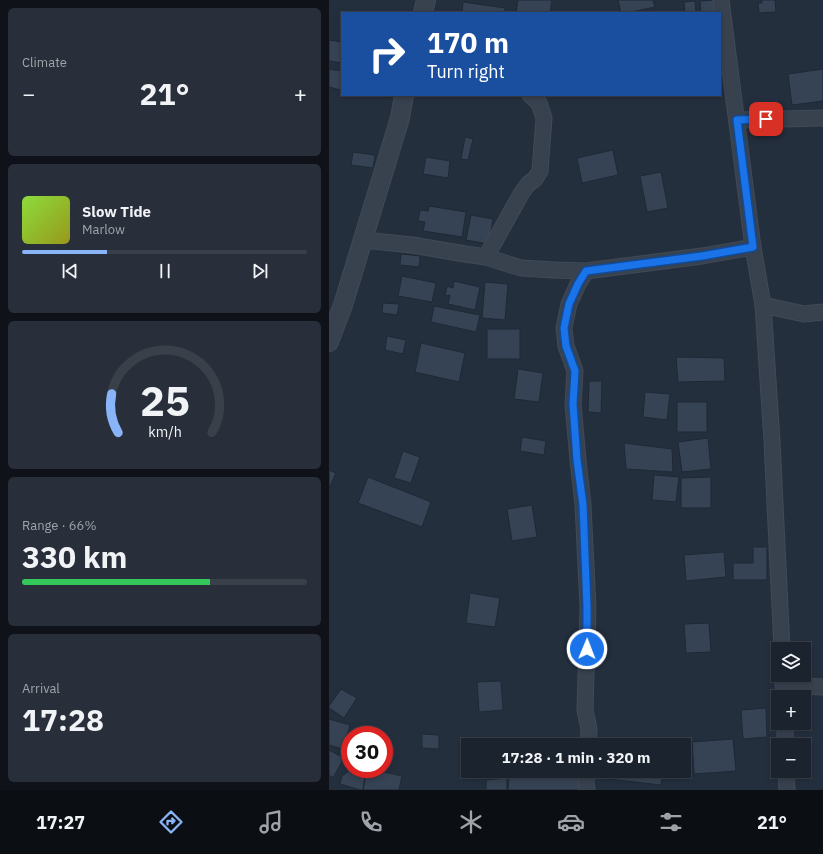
<!DOCTYPE html>
<html lang="en">
<head>
<meta charset="utf-8">
<style>
  body { margin:0; font-family:"IBM Plex Sans",sans-serif; background:#282f3a; color:#f1f3f6; height:100vh; display:flex; flex-direction:column; font-size:15px; white-space:nowrap }
  * { box-sizing:border-box; margin:0 }
  p { font-size:13px; color:#a0a4aa }
  .icon { flex:none; width:22px; height:22px; fill:none; stroke:currentColor; stroke-width:2; stroke-linecap:round; stroke-linejoin:round }
  .map { position:relative; flex:1; overflow:hidden }
  .sheet { display:flex; flex-direction:column; gap:8px; padding:8px; background:#0f1319; width:329px }
  .sheet>* { flex:none }
  .hud { position:absolute; left:12px; top:12px; width:380px; height:84px; border-radius:0px; box-shadow:0 2px 6px #0003,0 0 0 1px #39404a; background:#1a4fa0; color:#fff; overflow:hidden }
  .tools { position:absolute; left:442px; top:642px; display:grid; gap:8px }
  .tools a { display:grid; place-items:center; width:40px; height:40px; border-radius:0px; background:#1b232e; box-shadow:0 2px 6px #0003,0 0 0 1px #39404a; font-size:20px }
  .speed { position:absolute; left:12px; top:726px; display:flex; gap:8px; font-size:20px; font-weight:700; text-align:center }
  .speed>* { display:grid; place-content:center; width:52px; height:52px; border-radius:50%; background:#1b232e; box-shadow:0 2px 6px #0003,0 0 0 1px #39404a; line-height:1 }
  .speed .limit { border:6px solid #d22; background:#fff; color:#111 }
  .pin { position:absolute; display:grid; place-items:center; width:34px; height:34px; color:#fff; margin:-17px; border-radius:8px; box-shadow:0 2px 6px #0006 }
  .me { position:absolute; width:44px; margin:-22px; rotate:1deg; stroke-linejoin:round; filter:drop-shadow(0 0 3px #0008) }
  .turn { display:flex; align-items:center; gap:14px; height:84px; padding:0 20px; font-size:18px }
  .turn .icon { width:52px; height:52px; stroke-width:2.5 }
  .turn b { display:block; font-size:28px; line-height:34px }
  .big { font-size:30px; font-weight:700; line-height:1.1 }
  .sheet .widget { flex:1; display:flex; flex-direction:column; justify-content:center; gap:6px; min-width:0; padding:0 14px; border-radius:6px; background:#282f3a }
  .sheet .dial { align-items:center; gap:0 }
  .dial svg { height:104px; overflow:visible; fill:none; stroke:#39404a; stroke-width:7; stroke-linecap:round; text-anchor:middle }
  .dial text { fill:#f1f3f6; stroke:none }
  .song { display:flex; align-items:center; gap:12px }
  .cover { width:48px; height:48px; border-radius:6px; background:linear-gradient(135deg,hsl(90 70% 55%),hsl(60 70% 35%)) }
  .played { height:4px; border-radius:2px; background:linear-gradient(90deg,#8ab4f8 30%,#39404a 30%) }
  .keys { display:flex; justify-content:space-around; direction:ltr }
  .heat { display:flex; justify-content:space-between; align-items:center; font-size:22px; direction:ltr }
  .charge { height:6px; border-radius:3px; background:linear-gradient(90deg,#34c759 66%,#39404a 0) }
  .trip { position:absolute; left:132px; top:738px; width:230px; height:40px; border-radius:0px; background:#1b232e; box-shadow:0 2px 6px #0003,0 0 0 1px #39404a; font-weight:700; line-height:40px; text-align:center }
  .dock { display:flex; height:64px; justify-content:space-around; align-items:center; background:#0b0e12; color:#a0a4aa }
  .dock .icon { width:28px; height:28px }
  .dock .active { color:#8ab4f8 }
  .dock b { font-size:18px; color:#f1f3f6 }
  main { display:flex; flex:1; min-height:0 }
  .map>svg:first-child { display:block }
</style>
</head>
<body>
<main>
<section class="sheet">
<div class="widget"><p>Climate</p>
<div class="heat"><a>−</a><b class="big">21°</b><a>+</a></div>
</div>
<div class="widget">
<div class="song"><i class="cover"></i><div><b>Slow Tide</b><p>Marlow</p></div></div>
<div class="played"></div>
<div class="keys"><svg class="icon" aria-label="previous" viewBox="0 0 24 24"><path d="M18 5L8 12l10 7zM5 5v14"/></svg><svg class="icon" aria-label="pause" viewBox="0 0 24 24"><path d="M8 5v14M16 5v14"/></svg><svg class="icon" aria-label="next" viewBox="0 0 24 24"><path d="M6 5l10 7-10 7zM19 5v14"/></svg></div>
</div>
<div class="widget dial"><svg viewBox="0 0 100 80">
<path d="M14 69A42 42 0 1 1 86 69"/>
<path d="M14 69A42 42 0 0 1 9 39" stroke="#8ab4f8"/>
<text x="50" y="56" font-size="32" font-weight="700">25</text>
<text x="50" y="72" font-size="11">km/h</text>
</svg></div>
<div class="widget"><p>Range · 66%</p><b class="big">330 km</b><div class="charge"></div></div>
<div class="widget"><p>Arrival</p><b class="big">17:28</b></div>
</section>
<div class="map">
<svg width="494" height="790" viewBox="0 0 494 790">
  <rect width="100%" height="100%" fill="#242f3e"/>
  <path fill="#364354" stroke="#1f2835" d="M189,0H223L221,13H187Z
    M289,0H324L326,7L298,13H292Z
    M387,0V13H372L371,1Z
    M433,0H446L447,12L430,13L429,3H433Z
    M366,1L367,13H351H356L355,2Z
    M134,2L176,8L175,13H133Z
    M0,40L13,42V63L0,61Z
    M0,69L13,71L12,90L0,87Z
    M494,69V101L463,105L459,74Z
    M50,95H66L65,98L50,96Z
    M136,137L144,139L139,160L132,159Z
    M284,150L289,175L253,183L248,158Z
    M24,152L46,155L44,168L22,165Z
    M97,157L121,161L119,178L94,174Z
    M332,172L339,208L318,212L311,176Z
    M100,206L137,212L133,237L94,231L96,222L89,221L91,210L99,211Z
    M142,215L164,219L160,244L137,240Z
    M72,254L91,256L90,267L71,265Z
    M73,276L107,283L103,302L69,296Z
    M125,281L151,287L146,310L119,304L121,295L116,296L118,286L124,288Z
    M156,282L179,284L176,320L153,318Z
    M54,303L70,304L68,315L53,313Z
    M105,306L151,315L147,332L102,322Z
    M158,329H191V359H158Z
    M58,336L77,340L74,354L56,350Z
    M92,343L136,353L130,382L86,372Z
    M347,357L395,358L396,381L349,382Z
    M189,369L214,373L210,402L185,399Z
    M260,381H273L272,413L259,412Z
    M316,392L341,394L338,420L314,417Z
    M348,402H378V432H348Z
    M193,437L217,441L215,455L191,451Z
    M379,438L382,469L353,472L349,442Z
    M295,443L343,449L344,472L297,469Z
    M74,451L91,457L82,483L65,478Z
    M0,470L7,473L0,489Z
    M325,475L350,477L347,502L323,500Z
    M39,477L102,502L93,527L29,503Z
    M382,477V508H352V478Z
    M203,505L208,537L183,541L178,509Z
    M424,547H438V580H404V563H424Z
    M395,552L397,577L357,581L355,555Z
    M141,593L171,598L166,627L137,623Z
    M380,623L382,652L357,653L355,624Z
    M172,681L174,710L150,712L148,682Z
    M12,689L28,698L15,718L0,708V706Z
    M437,708L438,737L414,739L412,710Z
    M0,719L21,725L14,749L0,745Z
    M93,734L110,735V749L93,748Z
    M175,739V745H161V740Z
    M206,739L223,740V745H206Z
    M404,739L407,771L365,774L363,742Z
    M0,750L15,758L4,778L0,775Z
    M22,769H37L34,790H31L11,784L13,776Z
    M38,769H43L73,776L70,790H34Z
    M164,771H178V778L164,779Z
    M281,771H334L332,785L279,779Z
    M180,777L250,778L251,790H179Z
    M178,778V790H157V780Z"/>
  <g fill="none" stroke-linecap="round" stroke-linejoin="round">
    <g stroke="#414a57" stroke-width="17">
      <path id="minor" d="M392,0L424,247L434,305L443,441L453,649
        M408,120L494,118
        M34,240L83,245L136,254L157,257L192,268L225,270L257,271L373,256L424,247
        M157,257L192,194L199,184L206,179L211,171L215,118L210,103L201,95
        M257,271L249,284L240,304L235,328L237,346L246,371L244,404L249,460L254,505L259,607L256,710L260,729L259,745
        M434,305L475,314L494,312
        M454,685L494,687
        M456,723V745
        M258,771L257,783L258,790
        M457,771L458,790"/>
    </g>
    <g stroke="#414a57" stroke-width="20">
      <path id="tertiary" d="M94,13L97,0
        M0,342L14,305L71,118L75,95"/>
    </g>
    <use href="#minor" stroke="#38414e" stroke-width="15"/>
    <use href="#tertiary" stroke="#38414e" stroke-width="18"/>
  </g>
  <g fill="none" stroke-linecap="round" stroke-linejoin="round">
    <g stroke="#114b97" stroke-width="10">
      <path id="route" d="M258,649V607L254,505L248,460L244,404L246,371L237,346L235,328L240,304L249,284L257,271L373,256L424,247L408,120L437,119"/>
    </g>
    <use href="#route" stroke="#1a73e8" stroke-width="7"/>
  </g>
</svg>
<div class="tools">
<a><svg class="icon" aria-label="layers" viewBox="0 0 24 24"><path d="M12 4l9 5-9 5-9-5zM3 14l9 5 9-5"/></svg></a>
<a>+</a>
<a>−</a>
</div>
<div class="speed"><div class="limit">30</div></div>
<div class="pin" style="left:437px;top:119px;background:#d93025"><svg class="icon" aria-label="arrive" viewBox="0 0 24 24"><path d="M6 21V4h12l-3 4 3 4H6"/></svg></div>
<svg class="me" style="left:258px;top:649px" viewBox="-20 -20 40 40"><circle r="17" fill="#1a73e8" stroke="#fff" stroke-width="3"/><path d="M0-11L8 9 0 5-8 9z" fill="#fff"/></svg>
<div class="trip">17:28 · 1 min · 320 m</div>
<div class="hud">
<div class="turn"><svg class="icon" aria-label="right" viewBox="0 0 24 24"><path d="M7 20v-9h11M14 6l5 5-5 5"/></svg><div><b>170 m</b>Turn right</div></div>
</div>
</div>
</main>
<nav class="dock">
<b>17:27</b>
<svg class="icon active" aria-label="directions" viewBox="0 0 24 24"><path d="M12 3l9 9-9 9-9-9zM9 14v-3h6M13 9l2 2-2 2"/></svg>
<svg class="icon" aria-label="music" viewBox="0 0 24 24"><path d="M9 18V5l10-2v13"/><circle cx="6" cy="18" r="3"/><circle cx="16" cy="16" r="3"/></svg>
<svg class="icon" aria-label="phone" viewBox="0 0 24 24"><path d="M5 4h4l2 5-3 2q2 4 5 5l2-3 5 2v4C11 20 4 13 5 4z"/></svg>
<svg class="icon" aria-label="climate" viewBox="0 0 24 24"><path d="M12 3v18M4 7l16 10M4 17L20 7"/></svg>
<svg class="icon" aria-label="car" viewBox="0 0 24 24"><path d="M5 17H2v-5l4-1 3-4h7l3 4 3 1v5h-3M9 17h6M6 11h13"/><circle cx="7" cy="17" r="2"/><circle cx="17" cy="17" r="2"/></svg>
<svg class="icon" aria-label="filters" viewBox="0 0 24 24"><path d="M4 7h16M4 17h16"/><circle cx="9" cy="7" r="2"/><circle cx="15" cy="17" r="2"/></svg>
<b>21°</b>
</nav>
</body>
</html>
